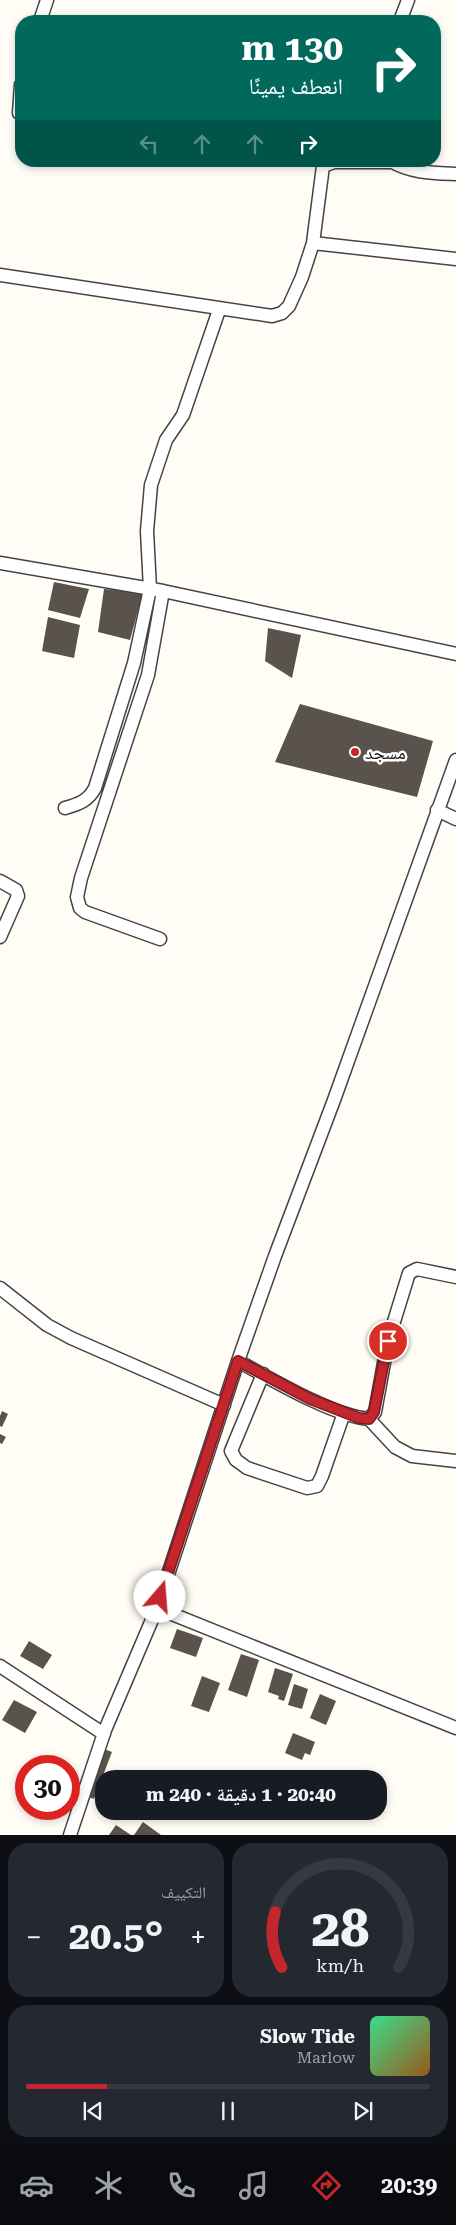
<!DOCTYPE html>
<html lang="ar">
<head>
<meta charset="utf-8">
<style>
  body { margin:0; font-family:"Roboto Serif","Noto Naskh Arabic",serif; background:#242831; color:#f1f3f6; direction:rtl; height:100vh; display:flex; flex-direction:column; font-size:19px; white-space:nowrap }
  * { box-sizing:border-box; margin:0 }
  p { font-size:16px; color:#9ea1a6 }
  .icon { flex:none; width:28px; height:28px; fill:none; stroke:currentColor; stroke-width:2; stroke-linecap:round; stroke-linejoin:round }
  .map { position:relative; height:1835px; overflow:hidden; direction:ltr }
  .side { display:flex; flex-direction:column; gap:8px; padding:8px; background:#0d0f14; flex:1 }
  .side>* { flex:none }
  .guide { position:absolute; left:15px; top:15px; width:426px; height:152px; border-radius:20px; box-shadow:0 2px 8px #0003; direction:rtl; background:#00695c; color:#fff; overflow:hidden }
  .speed { position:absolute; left:15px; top:1755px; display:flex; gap:10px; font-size:25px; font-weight:700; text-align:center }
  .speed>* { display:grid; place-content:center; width:65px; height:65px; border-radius:50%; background:#171b24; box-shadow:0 2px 8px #0003; line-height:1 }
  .speed .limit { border:8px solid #d22; background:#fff; color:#111 }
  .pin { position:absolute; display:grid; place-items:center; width:42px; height:42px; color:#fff; margin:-21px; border:2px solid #fff; border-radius:50%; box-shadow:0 1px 5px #0007 }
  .me { position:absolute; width:55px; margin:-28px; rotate:18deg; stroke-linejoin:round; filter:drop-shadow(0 0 4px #0008) }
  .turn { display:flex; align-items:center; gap:18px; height:105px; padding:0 15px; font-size:22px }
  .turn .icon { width:65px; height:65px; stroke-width:2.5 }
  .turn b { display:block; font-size:35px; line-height:42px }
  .lanes { display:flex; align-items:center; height:48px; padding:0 15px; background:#0003; justify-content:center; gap:25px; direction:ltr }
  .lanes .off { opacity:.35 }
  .big { font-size:38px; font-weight:700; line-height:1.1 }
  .side .widget { flex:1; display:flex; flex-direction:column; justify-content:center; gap:8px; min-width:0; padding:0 18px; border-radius:20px; background:#242831 }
  .side .dial { align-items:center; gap:0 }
  .dial svg { height:130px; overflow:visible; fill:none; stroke:#363941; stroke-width:7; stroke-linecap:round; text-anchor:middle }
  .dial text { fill:#f1f3f6; stroke:none }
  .song { display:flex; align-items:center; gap:15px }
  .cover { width:60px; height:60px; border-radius:8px; background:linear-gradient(135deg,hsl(150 70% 55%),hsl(30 70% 35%)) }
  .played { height:5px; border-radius:2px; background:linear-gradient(90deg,#c4262e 20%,#363941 20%) }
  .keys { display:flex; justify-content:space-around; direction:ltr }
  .heat { display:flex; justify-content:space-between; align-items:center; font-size:28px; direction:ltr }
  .side .tiles { flex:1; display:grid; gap:8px; grid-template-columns:1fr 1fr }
  .widget:last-child { grid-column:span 2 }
  .trip { position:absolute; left:95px; top:1770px; width:292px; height:50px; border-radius:20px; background:#171b24; box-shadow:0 2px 8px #0003; font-weight:700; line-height:50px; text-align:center; direction:rtl }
  .dock { display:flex; height:80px; justify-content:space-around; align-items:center; background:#090b0e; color:#9ea1a6 }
  .dock .icon { width:35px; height:35px }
  .dock .on { color:#c4262e }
  .dock b { font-size:22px; color:#f1f3f6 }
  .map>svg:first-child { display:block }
</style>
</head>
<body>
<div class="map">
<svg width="456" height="1835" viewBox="0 0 456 1835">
  <rect width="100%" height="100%" fill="#fffdf5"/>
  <path fill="#5a524d" d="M54,582L89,589L80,618L48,610Z
    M104,589L143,592L130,640L98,632Z
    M48,617L80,625L74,658L42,651Z
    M268,628L301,635L292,678L265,661Z
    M300,704L433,741L417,797L275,762Z
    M2,1411L8,1414L2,1427L0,1426V1416Z
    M0,1434L6,1437L2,1444L0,1443Z
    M177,1629L203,1638L196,1657L170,1648Z
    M29,1641L52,1655L43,1669L20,1656Z
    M241,1654L259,1660L247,1697L228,1690Z
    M275,1668L293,1674L284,1701L278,1699L279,1696L268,1692Z
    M202,1676L220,1683L209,1712L191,1706Z
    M294,1684L308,1689L302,1709L288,1705Z
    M320,1694L336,1701L326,1725L310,1718Z
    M14,1700L37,1712L25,1733L2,1720Z
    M293,1733L315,1742L310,1755L305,1753L302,1760L285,1753Z
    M104,1749L112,1752L94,1799L86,1796Z
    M143,1822L161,1835H134Z
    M116,1825L131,1835H109Z"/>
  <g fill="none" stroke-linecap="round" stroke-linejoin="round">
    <g stroke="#444" stroke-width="15">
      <path id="street" d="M40,21L47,0
        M400,21L408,0
        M19,113L21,85
        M391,161C411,173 433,173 456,174
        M313,243L456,259
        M0,275L272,316L282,313L289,306L302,277L313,243L323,166L334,162H391
        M0,563L163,591L456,654
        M65,808C79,804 88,801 95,788L134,663L150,589L147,531L151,485L166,440L183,415L219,310
        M437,810L456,819
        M0,881L16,890L18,896L0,937
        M160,939L85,912L80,908L77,897L81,878L148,675L163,591
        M0,1288L47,1325L71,1338L224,1405
        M238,1361C271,1379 333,1416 369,1419L375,1412L388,1341L409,1273L417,1269L456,1277
        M263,1374L231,1451L236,1460L247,1468L307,1488L317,1486L322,1476L344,1413
        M369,1419L395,1447L412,1456L456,1461
        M157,1608L456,1728
        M0,1666L104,1734
        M70,1835L105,1730L157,1608L238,1361L275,1256L334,1100L456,760"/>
    </g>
    <use href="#street" stroke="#fff" stroke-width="12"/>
  </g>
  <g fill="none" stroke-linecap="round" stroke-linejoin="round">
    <g stroke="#7f191e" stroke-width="12">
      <path id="route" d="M160,1597L238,1361L310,1399L359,1418L369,1419L374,1412L388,1341"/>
    </g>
    <use href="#route" stroke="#c4262e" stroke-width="9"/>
  </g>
  <circle fill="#c4262e" stroke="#fff" stroke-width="2" cx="355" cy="752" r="5"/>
  <g text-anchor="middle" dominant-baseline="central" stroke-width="5" stroke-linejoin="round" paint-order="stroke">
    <g font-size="18" fill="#111" stroke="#fff" text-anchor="start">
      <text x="365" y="752">مسجد</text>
    </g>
  </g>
</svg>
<div class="speed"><div class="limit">30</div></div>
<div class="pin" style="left:388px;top:1341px;background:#d93025"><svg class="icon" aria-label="arrive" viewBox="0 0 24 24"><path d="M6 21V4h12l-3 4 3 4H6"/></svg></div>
<svg class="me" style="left:160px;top:1597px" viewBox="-20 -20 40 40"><circle r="19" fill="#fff"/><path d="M0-13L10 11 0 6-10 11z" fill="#c4262e"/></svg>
<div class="trip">20:40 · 1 دقيقة · 240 m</div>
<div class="guide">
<div class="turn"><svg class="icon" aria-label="right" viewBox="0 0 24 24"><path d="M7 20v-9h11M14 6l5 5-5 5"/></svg><div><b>130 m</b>انعطف يمينًا</div></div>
<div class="lanes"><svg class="icon off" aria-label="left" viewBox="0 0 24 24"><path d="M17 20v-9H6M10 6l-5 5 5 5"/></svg><svg class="icon off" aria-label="ahead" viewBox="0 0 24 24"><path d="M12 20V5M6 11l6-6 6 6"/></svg><svg class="icon off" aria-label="ahead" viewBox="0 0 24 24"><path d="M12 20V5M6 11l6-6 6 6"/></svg><svg class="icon" aria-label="right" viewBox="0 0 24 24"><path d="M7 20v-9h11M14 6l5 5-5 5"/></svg></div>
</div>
</div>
<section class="side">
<div class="tiles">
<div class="widget dial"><svg viewBox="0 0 100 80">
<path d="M14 69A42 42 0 1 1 86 69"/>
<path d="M14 69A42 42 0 0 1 10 35" stroke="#c4262e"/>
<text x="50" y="56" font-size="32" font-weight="700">28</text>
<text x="50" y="72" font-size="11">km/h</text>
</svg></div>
<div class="widget"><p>التكييف</p>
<div class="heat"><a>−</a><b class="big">20.5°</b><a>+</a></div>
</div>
<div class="widget">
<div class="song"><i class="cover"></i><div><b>Slow Tide</b><p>Marlow</p></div></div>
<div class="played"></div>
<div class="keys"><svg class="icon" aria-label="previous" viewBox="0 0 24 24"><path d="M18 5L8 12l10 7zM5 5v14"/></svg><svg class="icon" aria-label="pause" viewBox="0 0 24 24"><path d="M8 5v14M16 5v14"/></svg><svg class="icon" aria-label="next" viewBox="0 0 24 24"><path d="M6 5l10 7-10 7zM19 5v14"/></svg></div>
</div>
</div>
</section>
<nav class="dock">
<b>20:39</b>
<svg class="icon on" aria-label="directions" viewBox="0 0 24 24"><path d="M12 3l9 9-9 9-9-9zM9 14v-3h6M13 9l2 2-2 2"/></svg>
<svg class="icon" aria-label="music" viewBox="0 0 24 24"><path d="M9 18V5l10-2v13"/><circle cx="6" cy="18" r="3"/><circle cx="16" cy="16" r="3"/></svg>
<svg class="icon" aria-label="phone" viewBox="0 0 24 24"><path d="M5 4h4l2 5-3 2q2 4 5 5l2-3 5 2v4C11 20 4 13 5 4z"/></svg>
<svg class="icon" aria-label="climate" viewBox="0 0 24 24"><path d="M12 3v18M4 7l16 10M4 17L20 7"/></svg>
<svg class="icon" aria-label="car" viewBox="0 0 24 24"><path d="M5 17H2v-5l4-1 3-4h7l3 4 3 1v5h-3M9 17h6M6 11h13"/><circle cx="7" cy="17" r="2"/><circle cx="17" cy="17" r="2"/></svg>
</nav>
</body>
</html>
